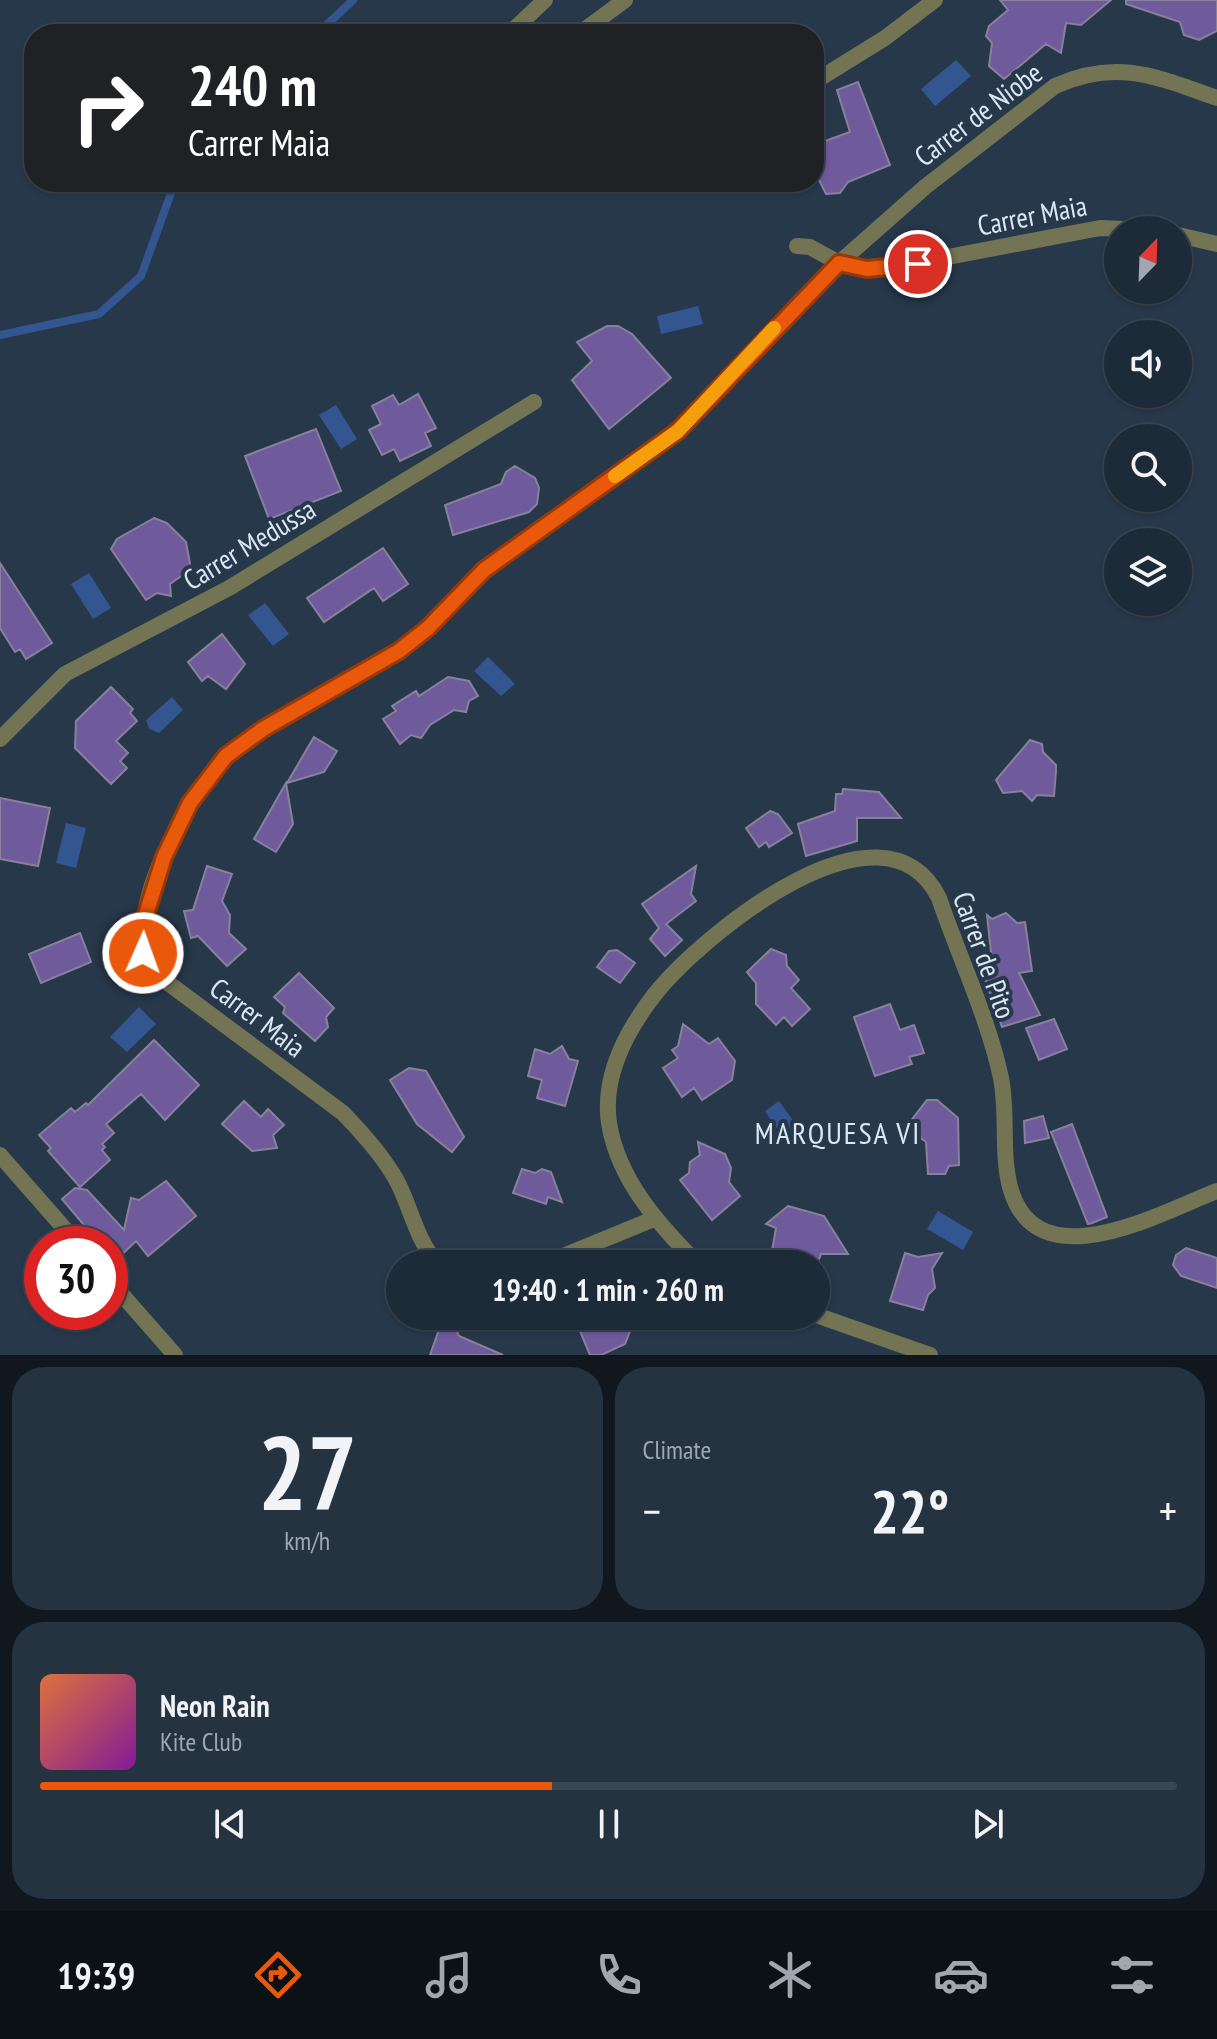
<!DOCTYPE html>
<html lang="en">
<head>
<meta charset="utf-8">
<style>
  body { margin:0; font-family:"PT Sans Narrow",sans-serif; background:#253240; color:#f1f3f6; height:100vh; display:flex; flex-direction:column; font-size:30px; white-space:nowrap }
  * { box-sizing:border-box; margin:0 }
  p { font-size:26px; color:#a0a7ae }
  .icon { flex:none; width:44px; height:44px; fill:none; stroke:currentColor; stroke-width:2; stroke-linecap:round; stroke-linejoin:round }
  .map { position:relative; height:1355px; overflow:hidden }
  .side { display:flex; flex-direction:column; gap:12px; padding:12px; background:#10171f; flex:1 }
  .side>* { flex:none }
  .hud { position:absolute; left:24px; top:24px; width:800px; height:168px; border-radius:32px; box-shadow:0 2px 6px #0004,0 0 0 2px #3b4653; background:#202124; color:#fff; overflow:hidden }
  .needle { width:52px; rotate:23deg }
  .buttons { position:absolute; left:1104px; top:216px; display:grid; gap:16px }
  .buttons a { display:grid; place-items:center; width:88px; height:88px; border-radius:50%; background:#1d2a38; box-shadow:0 2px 6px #0004,0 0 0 2px #3b4653; font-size:40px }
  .speed { position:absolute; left:24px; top:1226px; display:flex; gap:16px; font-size:40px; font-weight:700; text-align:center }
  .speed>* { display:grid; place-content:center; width:104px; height:104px; border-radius:50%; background:#1d2a38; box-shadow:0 2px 6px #0004,0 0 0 2px #3b4653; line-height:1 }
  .speed .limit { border:12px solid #d22; background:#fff; color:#111 }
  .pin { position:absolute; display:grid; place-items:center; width:68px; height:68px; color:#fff; margin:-34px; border:4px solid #fff; border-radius:50%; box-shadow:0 2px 8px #0007 }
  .me { position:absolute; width:88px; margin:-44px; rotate:2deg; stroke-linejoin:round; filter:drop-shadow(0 0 6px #0008) }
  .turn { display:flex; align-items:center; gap:28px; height:168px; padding:0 32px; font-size:36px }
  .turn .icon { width:104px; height:104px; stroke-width:2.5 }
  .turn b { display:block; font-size:56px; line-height:68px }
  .big { font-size:60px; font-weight:600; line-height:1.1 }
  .side .widget { flex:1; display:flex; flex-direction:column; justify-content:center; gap:12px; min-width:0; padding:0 28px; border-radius:32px; background:#253240 }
  .side .dial { align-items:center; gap:0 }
  .dial b { font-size:104px; line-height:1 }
  .song { display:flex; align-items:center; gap:24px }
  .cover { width:96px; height:96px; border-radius:12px; background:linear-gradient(135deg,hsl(20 70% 55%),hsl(290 70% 35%)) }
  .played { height:8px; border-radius:4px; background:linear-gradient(90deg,#ea580c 45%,#3b4653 45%) }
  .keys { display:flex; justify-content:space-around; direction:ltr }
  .heat { display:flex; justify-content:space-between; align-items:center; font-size:44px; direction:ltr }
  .side .tiles { flex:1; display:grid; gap:12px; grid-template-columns:1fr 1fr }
  .widget:last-child { grid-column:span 2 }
  .trip { position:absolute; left:386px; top:1250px; width:444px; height:80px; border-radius:40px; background:#1d2a38; box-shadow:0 2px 6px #0004,0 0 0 2px #3b4653; font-weight:600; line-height:80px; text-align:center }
  .dock { display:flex; height:128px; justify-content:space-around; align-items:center; background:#0c1116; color:#a0a7ae }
  .dock .icon { width:56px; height:56px }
  .dock .on { color:#ea580c }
  .dock b { font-size:36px; color:#f1f3f6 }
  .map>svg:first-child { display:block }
</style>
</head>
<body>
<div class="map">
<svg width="1217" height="1355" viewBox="0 0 1217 1355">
  <rect width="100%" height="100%" fill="#27384b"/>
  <path fill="#345690" d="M956,60L971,76L935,106L921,89Z
    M698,306L703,324L661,334L657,316Z
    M336,405L357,439L341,449L319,415Z
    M89,573L111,608L93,619L71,584Z
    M265,603L289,634L273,646L248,615Z
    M488,657L515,684L501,696L474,671Z
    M172,697L183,710L159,733L149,729L146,720Z
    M66,823L86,828L76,868L56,863Z
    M139,1007L156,1024L127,1052L110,1037Z
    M779,1101L802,1133L787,1144L765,1111Z
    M938,1211L973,1232L963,1250L927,1229Z"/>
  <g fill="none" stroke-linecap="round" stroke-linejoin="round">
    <path stroke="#345690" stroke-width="8" d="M317,34L353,0
      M0,335L99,314L141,276L175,182"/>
  </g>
  <path fill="#6f5a9c" stroke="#88819c" stroke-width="2" d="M1000,0H1111L1081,25L1066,23L1061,53L1046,44L1004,79L989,66L992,43L986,36L989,26L1008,10Z
    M1126,0H1217V31L1199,40L1184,35L1180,22L1126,4Z
    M858,82L890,165L848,182L840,193L826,194L814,170V145L850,132L837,90Z
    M607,326H618L632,334L671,378L609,429L572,380L592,361L577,342Z
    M418,394L436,428L425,433L431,446L400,461L394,449L382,455L369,430L381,424L372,406L393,395L399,405Z
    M316,429L341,491L269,519L245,456Z
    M515,466L535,478L539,488L537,504L529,512L453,535L445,505L501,484L506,472Z
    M154,518L167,523L186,542L191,569L170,584L171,596L157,593L146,600L111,549L117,539Z
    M383,548L408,584L383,601L374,588L324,622L307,598Z
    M0,563L52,643L26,659L20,649L15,652L0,628Z
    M222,634L245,664L226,689L208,676L202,681L188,662Z
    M448,677L469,681L478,696L469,701L466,712L454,710L430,725L421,738L411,735L400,744L383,719L396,711L392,706L416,691L419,696Z
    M111,687L133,709L130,713L137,721L116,741L128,753L120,761L127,768L111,784L75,748L76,721Z
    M314,737L337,751L324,772L287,783Z
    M1030,740L1042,744L1043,752L1056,765V771L1054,796L1037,795L1032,801L1022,791L1003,793L996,780Z
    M286,783L293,824L276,852L254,839Z
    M843,789L879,792L901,818H857V841L806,856L798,824L835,811L836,794H842Z
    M0,798L50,808L38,866L0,859Z
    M770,811L778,814L792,833L769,847L766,842L759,847L746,828Z
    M207,866L232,874L222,901L230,915L229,933L246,949L227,966L198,936L191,938L184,911L193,910Z
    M696,866L691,894L696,901L666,924L682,940L665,956L650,939L659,928L642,904Z
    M1006,913L1017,923L1025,922L1032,971L1019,973L1040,1015L1002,1027L979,963L992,962L987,915L992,919Z
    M80,933L91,962L41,983L29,954Z
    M771,949L786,955L787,966L799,980L791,988L810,1009L792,1026L784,1017L776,1025L756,1004V983L747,972Z
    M617,950L635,963L620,983L597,967L609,951Z
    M299,973L334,1008L326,1017L328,1027L315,1041L283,1013L285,1007L274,997Z
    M890,1004L900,1030L914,1025L924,1053L909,1057L912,1064L875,1076L854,1017Z
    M1054,1019L1067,1049L1039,1060L1026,1028Z
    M683,1024L709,1044L718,1038L735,1061L732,1080L702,1100L694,1088L682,1097L663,1068L678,1058L672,1050L678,1046Z
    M154,1040L199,1085L165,1120L141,1094L106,1124L114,1133L102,1144L105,1147L102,1150L110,1160L80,1187L48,1151L51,1148L39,1135L71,1108L75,1112L86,1103L88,1105Z
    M562,1046L569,1059L578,1061L565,1106L537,1098L542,1080L528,1076L535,1049L550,1054Z
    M409,1068L426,1071L464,1137L452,1152L417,1124L390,1080Z
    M927,1100H937L958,1118L959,1165L949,1166L945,1174H928L926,1142L906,1127Z
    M244,1101L261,1117L268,1109L284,1125L273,1135L277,1148L252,1151L222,1124Z
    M1043,1116L1049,1138L1025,1143L1024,1121Z
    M1072,1124L1107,1217L1092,1223L1088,1224L1051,1132Z
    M698,1142L725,1154L731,1168L729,1182L740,1196L712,1220L680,1180L689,1173L690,1162L700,1155Z
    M522,1169L535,1173L542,1169L551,1172L562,1202L548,1197L546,1204L513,1193Z
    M166,1181L196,1216L148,1256L136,1241L115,1261L110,1256V1244H100L62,1199L75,1188L87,1190L124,1230L131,1198L139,1200Z
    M788,1206L824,1216L848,1254H821L816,1267V1264H792L771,1256L776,1228L766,1224Z
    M1186,1248L1217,1258V1288L1181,1276L1173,1265L1176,1255Z
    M905,1253L918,1257L942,1253L932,1269L935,1288L928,1295L923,1310L890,1301Z
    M601,1316H636L625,1344L601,1355H590L580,1331L599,1324Z
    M441,1324L456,1329L459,1336L503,1355H430Z"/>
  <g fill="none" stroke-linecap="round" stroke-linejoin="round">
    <path stroke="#737454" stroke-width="16" d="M509,34L545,0
      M579,34L625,0
      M814,82L885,38L935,0
      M1178,235L1217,244
      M797,246L810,247L839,263L925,187L1055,86C1117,58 1157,77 1217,98
      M0,739L65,674L229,588L534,402
      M0,1155L78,1244
      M438,1264C417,1242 411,1208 397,1181C383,1156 363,1134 343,1113L156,974C112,917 197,778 245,741L399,651L428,628L484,570L678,431L839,263L867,269L890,268L1100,228L1149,230
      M544,1264L656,1218
      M698,1264C659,1225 618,1180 609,1123C602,1076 627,1030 655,994C701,936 883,786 939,898C959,957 988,1017 1001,1078C1008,1114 1001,1152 1010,1187C1036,1283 1160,1213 1217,1191
      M110,1281L175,1355
      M816,1315L930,1355"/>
  </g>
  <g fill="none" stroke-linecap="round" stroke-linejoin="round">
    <g stroke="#983908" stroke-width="20">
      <path id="route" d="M143,953L142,927L164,857L190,803L226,756L263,729L399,651L428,628L484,570L678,431L839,263L867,269L918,264"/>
    </g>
    <use href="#route" stroke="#ea580c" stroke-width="14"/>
    <path stroke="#f59e0b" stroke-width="14" d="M615,476L678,431L774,328"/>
  </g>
  <g text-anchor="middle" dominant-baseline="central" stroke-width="8" stroke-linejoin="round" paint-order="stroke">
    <g font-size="28" fill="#dde7f4" stroke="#27384b">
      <text transform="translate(978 114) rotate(-37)">Carrer de Niobe</text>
      <text transform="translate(1032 215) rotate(-11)">Carrer Maia</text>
      <text transform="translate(249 544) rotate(-31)">Carrer Medussa</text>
      <text transform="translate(985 955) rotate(70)">Carrer de Pito</text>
      <text transform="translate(258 1017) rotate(37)">Carrer Maia</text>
    </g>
    <g font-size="30" letter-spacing="2" fill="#dde7f4" stroke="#27384b">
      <text x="838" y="1132">MARQUESA VI</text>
    </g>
  </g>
</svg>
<div class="buttons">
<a><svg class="needle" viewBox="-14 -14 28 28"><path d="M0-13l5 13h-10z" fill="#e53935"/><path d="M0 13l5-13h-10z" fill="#a0a7ae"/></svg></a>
<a><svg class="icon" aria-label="sound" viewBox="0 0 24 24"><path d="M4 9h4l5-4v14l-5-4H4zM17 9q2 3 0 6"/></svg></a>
<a><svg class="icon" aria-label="search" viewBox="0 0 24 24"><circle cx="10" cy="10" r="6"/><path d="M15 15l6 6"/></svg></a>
<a><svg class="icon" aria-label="layers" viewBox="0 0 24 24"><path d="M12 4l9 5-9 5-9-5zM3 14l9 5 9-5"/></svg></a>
</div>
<div class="speed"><div class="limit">30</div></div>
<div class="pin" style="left:918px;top:264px;background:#d93025"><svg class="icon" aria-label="arrive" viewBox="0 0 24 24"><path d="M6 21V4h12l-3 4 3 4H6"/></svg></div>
<svg class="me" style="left:143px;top:953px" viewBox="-20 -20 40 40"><circle r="17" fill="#ea580c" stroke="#fff" stroke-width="3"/><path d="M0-11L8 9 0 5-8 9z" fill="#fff"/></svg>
<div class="trip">19:40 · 1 min · 260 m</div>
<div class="hud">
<div class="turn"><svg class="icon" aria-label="right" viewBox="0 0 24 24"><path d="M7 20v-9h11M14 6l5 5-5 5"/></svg><div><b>240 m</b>Carrer Maia</div></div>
</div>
</div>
<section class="side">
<div class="tiles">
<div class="widget dial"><b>27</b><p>km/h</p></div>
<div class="widget"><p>Climate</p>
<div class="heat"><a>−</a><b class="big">22°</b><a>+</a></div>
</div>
<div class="widget">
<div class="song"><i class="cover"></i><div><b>Neon Rain</b><p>Kite Club</p></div></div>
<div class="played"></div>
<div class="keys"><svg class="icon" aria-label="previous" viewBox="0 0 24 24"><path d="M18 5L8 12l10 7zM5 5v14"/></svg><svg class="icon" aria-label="pause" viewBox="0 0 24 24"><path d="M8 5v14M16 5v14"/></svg><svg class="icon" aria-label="next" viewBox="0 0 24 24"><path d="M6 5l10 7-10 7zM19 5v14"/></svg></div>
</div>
</div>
</section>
<nav class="dock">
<b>19:39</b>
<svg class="icon on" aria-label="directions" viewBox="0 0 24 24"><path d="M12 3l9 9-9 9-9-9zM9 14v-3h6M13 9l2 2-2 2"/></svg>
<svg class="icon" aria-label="music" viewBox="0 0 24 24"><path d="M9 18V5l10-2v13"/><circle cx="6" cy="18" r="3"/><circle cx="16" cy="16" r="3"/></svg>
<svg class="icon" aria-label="phone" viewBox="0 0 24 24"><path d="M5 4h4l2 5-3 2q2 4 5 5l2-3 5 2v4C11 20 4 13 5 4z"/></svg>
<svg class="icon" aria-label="climate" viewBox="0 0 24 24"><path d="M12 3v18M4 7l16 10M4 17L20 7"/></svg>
<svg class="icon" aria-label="car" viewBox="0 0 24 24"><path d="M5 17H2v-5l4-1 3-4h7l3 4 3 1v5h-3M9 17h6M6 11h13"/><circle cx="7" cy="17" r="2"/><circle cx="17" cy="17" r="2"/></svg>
<svg class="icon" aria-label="filters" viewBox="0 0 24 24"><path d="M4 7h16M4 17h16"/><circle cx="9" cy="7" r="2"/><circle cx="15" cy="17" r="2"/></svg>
</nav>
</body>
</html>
